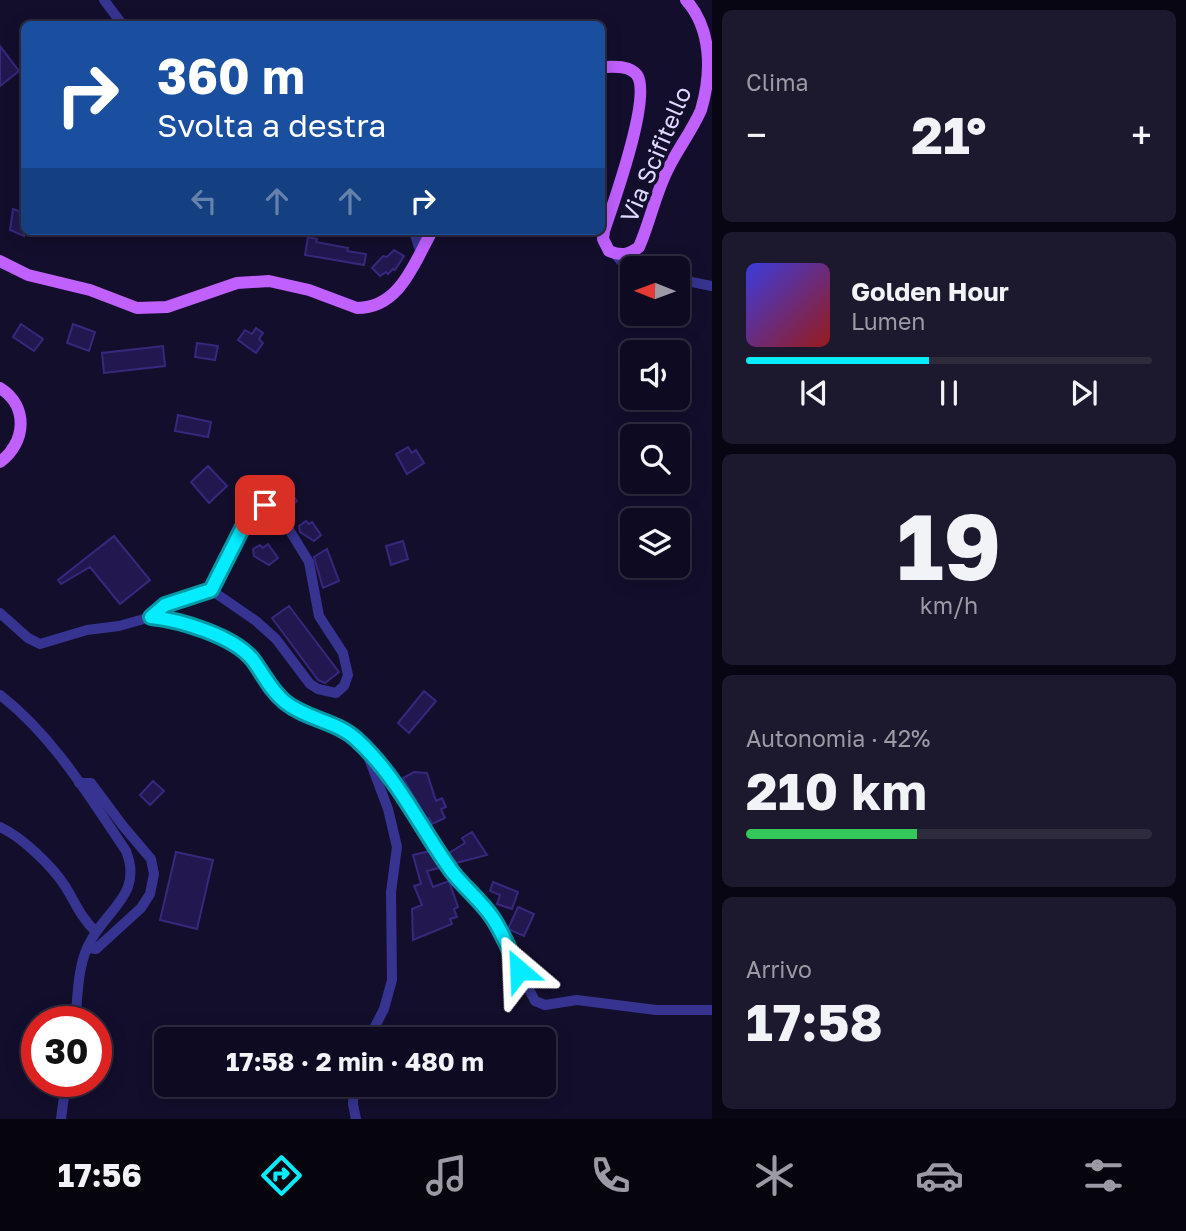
<!DOCTYPE html>
<html lang="it">
<head>
<meta charset="utf-8">
<style>
  body { margin:0; font-family:"Golos Text",sans-serif; background:#1c182e; color:#f1f3f6; height:100vh; display:flex; flex-direction:column; font-size:26px; white-space:nowrap }
  * { box-sizing:border-box; margin:0 }
  p { font-size:23px; color:#9b9aa5 }
  .icon { flex:none; width:38px; height:38px; fill:none; stroke:currentColor; stroke-width:2; stroke-linecap:round; stroke-linejoin:round }
  .map { position:relative; flex:1; overflow:hidden }
  .panel { display:flex; flex-direction:column; gap:10px; padding:10px; background:#080612; width:474px }
  .panel>* { flex:none }
  .banner { position:absolute; left:21px; top:21px; width:584px; height:214px; border-radius:10px; box-shadow:0 4px 18px #0003,0 0 0 2px #2e2b3f; background:#1a4fa0; color:#fff; overflow:hidden }
  .needle { width:46px; rotate:271deg }
  .buttons { position:absolute; left:620px; top:256px; display:grid; gap:14px }
  .buttons a { display:grid; place-items:center; width:70px; height:70px; border-radius:10px; background:#0e0a21; box-shadow:0 4px 18px #0003,0 0 0 2px #2e2b3f; font-size:35px }
  .speed { position:absolute; left:21px; top:1006px; display:flex; gap:14px; font-size:35px; font-weight:700; text-align:center }
  .speed>* { display:grid; place-content:center; width:91px; height:91px; border-radius:50%; background:#0e0a21; box-shadow:0 4px 18px #0003,0 0 0 2px #2e2b3f; line-height:1 }
  .speed .limit { border:10px solid #d22; background:#fff; color:#111 }
  .pin { position:absolute; display:grid; place-items:center; width:60px; height:60px; color:#fff; margin:-30px; border-radius:14px; box-shadow:0 4px 10px #0006 }
  .me { position:absolute; width:77px; margin:-38px; rotate:334deg; stroke-linejoin:round; filter:drop-shadow(0 0 5px #0008) }
  .turn { display:flex; align-items:center; gap:24px; height:147px; padding:0 21px; font-size:32px }
  .turn .icon { width:91px; height:91px; stroke-width:2.5 }
  .turn b { display:block; font-size:49px; line-height:60px }
  .lanes { display:flex; align-items:center; height:66px; padding:0 21px; background:#0003; justify-content:center; gap:35px; direction:ltr }
  .lanes .off { opacity:.35 }
  .big { font-size:52px; font-weight:700; line-height:1.1 }
  .panel .card { flex:1; display:flex; flex-direction:column; justify-content:center; gap:10px; min-width:0; padding:0 24px; border-radius:10px; background:#1c182e }
  .panel .dial { align-items:center; gap:0 }
  .dial b { font-size:91px; line-height:1 }
  .song { display:flex; align-items:center; gap:21px }
  .cover { width:84px; height:84px; border-radius:10px; background:linear-gradient(135deg,hsl(240 70% 55%),hsl(0 70% 35%)) }
  .played { height:7px; border-radius:4px; background:linear-gradient(90deg,#05ecff 45%,#2e2b3f 45%) }
  .keys { display:flex; justify-content:space-around; direction:ltr }
  .heat { display:flex; justify-content:space-between; align-items:center; font-size:38px; direction:ltr }
  .charge { height:10px; border-radius:5px; background:linear-gradient(90deg,#34c759 42%,#2e2b3f 0) }
  .trip { position:absolute; left:154px; top:1027px; width:402px; height:70px; border-radius:10px; background:#0e0a21; box-shadow:0 4px 18px #0003,0 0 0 2px #2e2b3f; font-weight:700; line-height:70px; text-align:center }
  .dock { display:flex; height:112px; justify-content:space-around; align-items:center; background:#06040d; color:#9b9aa5 }
  .dock .icon { width:49px; height:49px }
  .dock .current { color:#05ecff }
  .dock b { font-size:32px; color:#f1f3f6 }
  main { display:flex; flex:1; min-height:0 }
  .map>svg:first-child { display:block }
</style>
</head>
<body>
<main>
<div class="map">
<svg width="712" height="1119" viewBox="0 0 712 1119">
  <rect width="100%" height="100%" fill="#130e2c"/>
  <path fill="#22184f" stroke="#37287e" stroke-width="2" d="M0,46L19,71L0,86Z
    M13,209L24,213V236L10,230Z
    M308,237L317,239L316,242L348,248L347,251L366,254L364,265L305,255Z
    M394,250L404,256L395,270L393,269L388,274L386,272L380,276L372,268L383,256L387,257Z
    M21,324L43,339L34,351L13,337Z
    M73,324L95,332L89,351L67,343Z
    M256,328L263,333L259,339L263,343L256,353L238,340L245,330L252,334Z
    M197,343L218,346L215,360L195,357Z
    M163,346L165,366L104,373L102,353Z
    M178,415L211,422L208,437L175,431Z
    M408,447L412,453L416,450L424,463L407,474L396,454Z
    M208,466L227,486L209,503L191,482Z
    M282,487L284,490L288,488L297,501L290,507L276,498L275,491Z
    M306,521L309,524L312,522L321,535L314,541L300,532L299,526Z
    M114,536L150,580L120,604L90,567L61,584L58,580Z
    M403,541L408,559L391,565L386,546Z
    M268,544L278,558L269,565L254,556L253,549L260,545L263,548Z
    M327,549L339,581L323,588L314,557Z
    M289,606L339,672L325,683L318,680L272,618Z
    M424,691L436,701L409,733L398,723Z
    M414,772L427,773L436,801L442,798L446,807L441,809L445,818L432,824L429,818L427,819L403,778Z
    M153,781L164,791L150,805L140,795Z
    M472,832L487,855L456,863L449,853L465,843L462,838Z
    M430,851L439,868L427,871L433,887L449,881L458,907L454,909L457,917L450,919L452,924L413,940L412,909L422,905L414,886L421,884L413,855Z
    M176,852L213,860L197,929L160,920Z
    M493,882L518,892L512,909L497,904L500,895L490,891Z
    M518,907L534,914L524,936L508,929Z"/>
  <g fill="none" stroke-linecap="round" stroke-linejoin="round">
    <path stroke="#363490" stroke-width="10" d="M104,0L122,24
      M414,231L420,251
      M615,254L632,274
      M625,255L632,262L644,268
      M677,279L712,286
      M0,613L28,638L40,644L87,630L119,626L151,617L200,629L246,653L269,685L285,702L294,708L353,737L367,752L384,766L453,873L492,917L535,1001L545,1005L577,1000L656,1010H712
      M151,617L165,605L211,590L248,517L256,508L265,505L272,507L285,523L309,562L319,616L343,653L348,675L344,686L336,693L318,689L310,684L276,639L256,621L211,590
      M0,695C53,736 89,796 126,851C144,896 104,910 88,946C77,969 78,998 75,1022
      M367,753L388,809L397,847L391,892L392,980L384,1009L368,1040
      M79,783H91L123,826L151,859L154,874L150,894L141,908L96,949L87,948
      M0,827C22,837 52,866 65,886C75,902 81,918 96,932
      M354,1085L353,1104L356,1119
      M61,1119L66,1082"/>
    <path stroke="#c060ff" stroke-width="12" d="M602,67C614,67 629,65 637,75C652,97 613,204 604,231L603,239L609,251C621,256 629,255 639,247C650,222 655,195 667,171C677,150 692,131 701,110C712,73 712,29 686,0
      M0,261L28,275L90,290L137,308L167,307L237,283L269,281L309,290L357,308C400,308 414,263 432,231
      M0,388C29,406 26,443 0,462"/>
  </g>
  <g fill="none" stroke-linecap="round" stroke-linejoin="round">
    <g stroke="#0399a6" stroke-width="18">
      <path id="route" d="M265,505L256,508L248,517L211,590L165,605L151,617C180,620 234,636 253,660C264,675 271,691 285,702C306,719 336,721 356,739C398,777 420,828 453,873C465,888 481,901 492,917C503,933 510,952 519,970"/>
    </g>
    <use href="#route" stroke="#05ecff" stroke-width="12"/>
  </g>
  <g text-anchor="middle" dominant-baseline="central" stroke-width="7" stroke-linejoin="round" paint-order="stroke">
    <g font-size="24" fill="#ddd9ff" stroke="#130e2c">
      <text transform="translate(655 154) rotate(-67)">Via Scifitello</text>
    </g>
  </g>
</svg>
<div class="buttons">
<a><svg class="needle" viewBox="-14 -14 28 28"><path d="M0-13l5 13h-10z" fill="#e53935"/><path d="M0 13l5-13h-10z" fill="#9b9aa5"/></svg></a>
<a><svg class="icon" aria-label="sound" viewBox="0 0 24 24"><path d="M4 9h4l5-4v14l-5-4H4zM17 9q2 3 0 6"/></svg></a>
<a><svg class="icon" aria-label="search" viewBox="0 0 24 24"><circle cx="10" cy="10" r="6"/><path d="M15 15l6 6"/></svg></a>
<a><svg class="icon" aria-label="layers" viewBox="0 0 24 24"><path d="M12 4l9 5-9 5-9-5zM3 14l9 5 9-5"/></svg></a>
</div>
<div class="speed"><div class="limit">30</div></div>
<div class="pin" style="left:265px;top:505px;background:#d93025"><svg class="icon" aria-label="arrive" viewBox="0 0 24 24"><path d="M6 21V4h12l-3 4 3 4H6"/></svg></div>
<svg class="me" style="left:519px;top:970px" viewBox="-20 -20 40 40"><path d="M0-17L14 15 0 8-14 15z" fill="#05ecff" stroke="#fff" stroke-width="4"/></svg>
<div class="trip">17:58 · 2 min · 480 m</div>
<div class="banner">
<div class="turn"><svg class="icon" aria-label="right" viewBox="0 0 24 24"><path d="M7 20v-9h11M14 6l5 5-5 5"/></svg><div><b>360 m</b>Svolta a destra</div></div>
<div class="lanes"><svg class="icon off" aria-label="left" viewBox="0 0 24 24"><path d="M17 20v-9H6M10 6l-5 5 5 5"/></svg><svg class="icon off" aria-label="ahead" viewBox="0 0 24 24"><path d="M12 20V5M6 11l6-6 6 6"/></svg><svg class="icon off" aria-label="ahead" viewBox="0 0 24 24"><path d="M12 20V5M6 11l6-6 6 6"/></svg><svg class="icon" aria-label="right" viewBox="0 0 24 24"><path d="M7 20v-9h11M14 6l5 5-5 5"/></svg></div>
</div>
</div>
<section class="panel">
<div class="card"><p>Clima</p>
<div class="heat"><a>−</a><b class="big">21°</b><a>+</a></div>
</div>
<div class="card">
<div class="song"><i class="cover"></i><div><b>Golden Hour</b><p>Lumen</p></div></div>
<div class="played"></div>
<div class="keys"><svg class="icon" aria-label="previous" viewBox="0 0 24 24"><path d="M18 5L8 12l10 7zM5 5v14"/></svg><svg class="icon" aria-label="pause" viewBox="0 0 24 24"><path d="M8 5v14M16 5v14"/></svg><svg class="icon" aria-label="next" viewBox="0 0 24 24"><path d="M6 5l10 7-10 7zM19 5v14"/></svg></div>
</div>
<div class="card dial"><b>19</b><p>km/h</p></div>
<div class="card"><p>Autonomia · 42%</p><b class="big">210 km</b><div class="charge"></div></div>
<div class="card"><p>Arrivo</p><b class="big">17:58</b></div>
</section>
</main>
<nav class="dock">
<b>17:56</b>
<svg class="icon current" aria-label="directions" viewBox="0 0 24 24"><path d="M12 3l9 9-9 9-9-9zM9 14v-3h6M13 9l2 2-2 2"/></svg>
<svg class="icon" aria-label="music" viewBox="0 0 24 24"><path d="M9 18V5l10-2v13"/><circle cx="6" cy="18" r="3"/><circle cx="16" cy="16" r="3"/></svg>
<svg class="icon" aria-label="phone" viewBox="0 0 24 24"><path d="M5 4h4l2 5-3 2q2 4 5 5l2-3 5 2v4C11 20 4 13 5 4z"/></svg>
<svg class="icon" aria-label="climate" viewBox="0 0 24 24"><path d="M12 3v18M4 7l16 10M4 17L20 7"/></svg>
<svg class="icon" aria-label="car" viewBox="0 0 24 24"><path d="M5 17H2v-5l4-1 3-4h7l3 4 3 1v5h-3M9 17h6M6 11h13"/><circle cx="7" cy="17" r="2"/><circle cx="17" cy="17" r="2"/></svg>
<svg class="icon" aria-label="filters" viewBox="0 0 24 24"><path d="M4 7h16M4 17h16"/><circle cx="9" cy="7" r="2"/><circle cx="15" cy="17" r="2"/></svg>
</nav>
</body>
</html>
